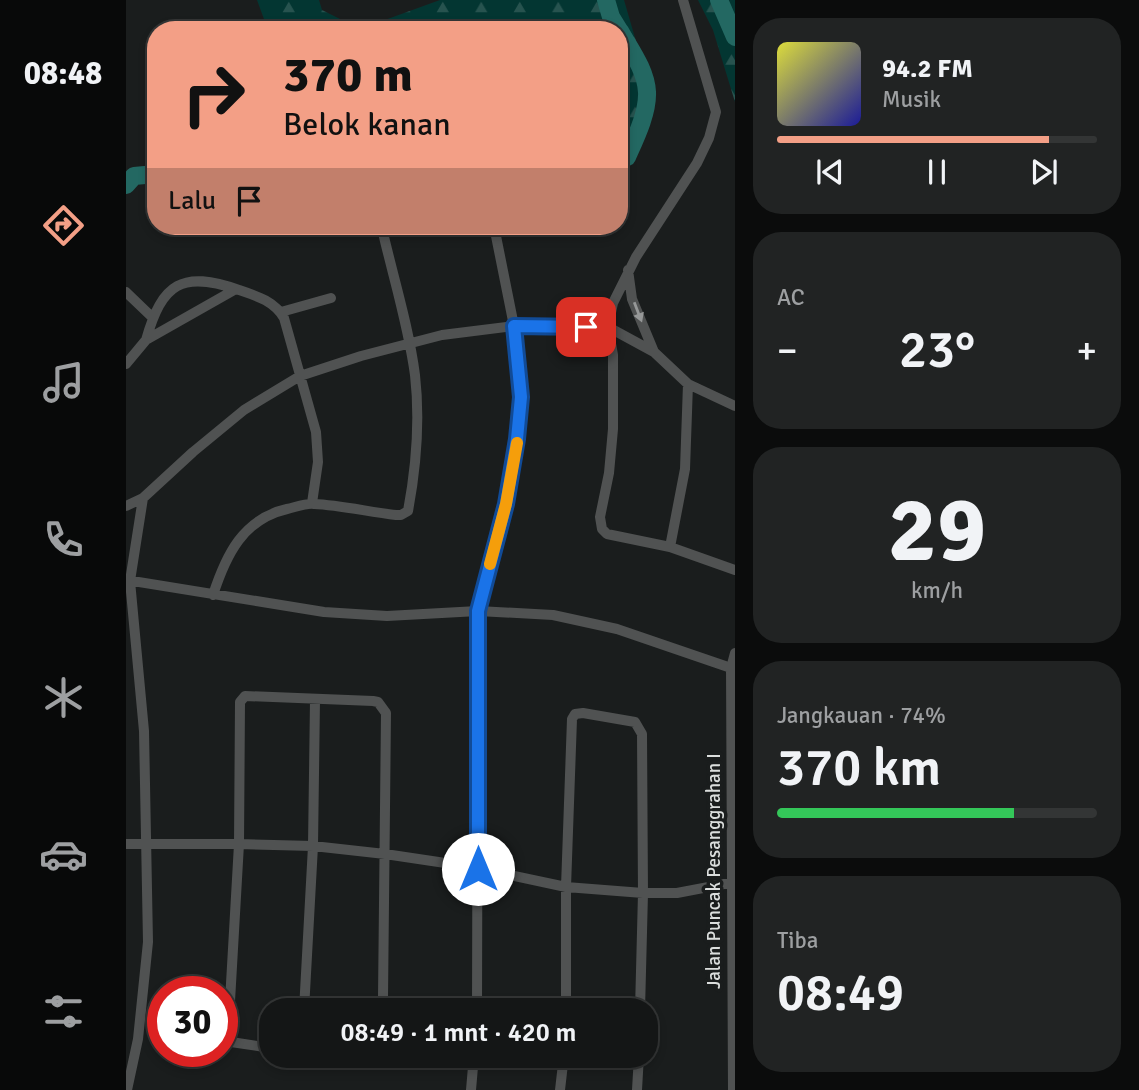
<!DOCTYPE html>
<html lang="id">
<head>
<meta charset="utf-8">
<style>
  body { margin:0; font-family:Signika,sans-serif; background:#212323; color:#f1f3f6; height:100vh; display:flex; flex-direction:column; font-size:26px; white-space:nowrap }
  * { box-sizing:border-box; margin:0 }
  p { font-size:23px; color:#9d9fa1 }
  .icon { flex:none; width:38px; height:38px; fill:none; stroke:currentColor; stroke-width:2; stroke-linecap:round; stroke-linejoin:round }
  .map { position:relative; flex:1; overflow:hidden }
  .details { display:flex; flex-direction:column; gap:18px; padding:18px; background:#0b0c0c; width:404px }
  .details>* { flex:none }
  .guide { position:absolute; left:21px; top:21px; width:481px; height:214px; border-radius:28px; box-shadow:0 4px 10px #0003,0 0 0 2px #333535; background:#f39f86; color:#111; overflow:hidden }
  .speed { position:absolute; left:21px; top:976px; display:flex; gap:14px; font-size:35px; font-weight:700; text-align:center }
  .speed>* { display:grid; place-content:center; width:91px; height:91px; border-radius:50%; background:#141616; box-shadow:0 4px 10px #0003,0 0 0 2px #333535; line-height:1 }
  .speed .limit { border:10px solid #d22; background:#fff; color:#111 }
  .pin { position:absolute; display:grid; place-items:center; width:60px; height:60px; color:#fff; margin:-30px; border-radius:14px; box-shadow:0 4px 10px #0006 }
  .me { position:absolute; width:77px; margin:-38px; rotate:0deg; stroke-linejoin:round; filter:drop-shadow(0 0 5px #0008) }
  .turn { display:flex; align-items:center; gap:24px; height:147px; padding:0 21px; font-size:32px }
  .turn .icon { width:91px; height:91px; stroke-width:2.5 }
  .turn b { display:block; font-size:49px; line-height:60px }
  .then { display:flex; align-items:center; height:66px; padding:0 21px; background:#0003; gap:14px; font-size:26px }
  .big { font-size:52px; font-weight:600; line-height:1.1 }
  .details .tile { flex:1; display:flex; flex-direction:column; justify-content:center; gap:10px; min-width:0; padding:0 24px; border-radius:28px; background:#212323 }
  .details .dial { align-items:center; gap:0 }
  .dial b { font-size:91px; line-height:1 }
  .song { display:flex; align-items:center; gap:21px }
  .cover { width:84px; height:84px; border-radius:10px; background:linear-gradient(135deg,hsl(60 70% 55%),hsl(240 70% 35%)) }
  .played { height:7px; border-radius:4px; background:linear-gradient(90deg,#f39f86 85%,#333535 85%) }
  .keys { display:flex; justify-content:space-around; direction:ltr }
  .heat { display:flex; justify-content:space-between; align-items:center; font-size:38px; direction:ltr }
  .charge { height:10px; border-radius:5px; background:linear-gradient(90deg,#34c759 74%,#333535 0) }
  .trip { position:absolute; left:133px; top:998px; width:399px; height:70px; border-radius:28px; background:#141616; box-shadow:0 4px 10px #0003,0 0 0 2px #333535; font-weight:600; line-height:70px; text-align:center }
  main { display:flex; flex:1; min-height:0 }
  .tab-bar { display:flex; flex-direction:column; width:126px; justify-content:space-around; align-items:center; background:#080909; color:#9d9fa1 }
  .tab-bar .icon { width:49px; height:49px }
  .tab-bar .active { color:#f39f86 }
  .tab-bar b { font-size:32px; color:#f1f3f6 }
  .map>svg:first-child { display:block }
</style>
</head>
<body>
<main>
<nav class="tab-bar">
<b>08:48</b>
<svg class="icon active" aria-label="directions" viewBox="0 0 24 24"><path d="M12 3l9 9-9 9-9-9zM9 14v-3h6M13 9l2 2-2 2"/></svg>
<svg class="icon" aria-label="music" viewBox="0 0 24 24"><path d="M9 18V5l10-2v13"/><circle cx="6" cy="18" r="3"/><circle cx="16" cy="16" r="3"/></svg>
<svg class="icon" aria-label="phone" viewBox="0 0 24 24"><path d="M5 4h4l2 5-3 2q2 4 5 5l2-3 5 2v4C11 20 4 13 5 4z"/></svg>
<svg class="icon" aria-label="climate" viewBox="0 0 24 24"><path d="M12 3v18M4 7l16 10M4 17L20 7"/></svg>
<svg class="icon" aria-label="car" viewBox="0 0 24 24"><path d="M5 17H2v-5l4-1 3-4h7l3 4 3 1v5h-3M9 17h6M6 11h13"/><circle cx="7" cy="17" r="2"/><circle cx="17" cy="17" r="2"/></svg>
<svg class="icon" aria-label="filters" viewBox="0 0 24 24"><path d="M4 7h16M4 17h16"/><circle cx="9" cy="7" r="2"/><circle cx="15" cy="17" r="2"/></svg>
</nav>
<div class="map">
<svg width="609" height="1090" viewBox="0 0 609 1090">
  <defs>
    <pattern id="forest-firs" width="22" height="20" patternUnits="userSpaceOnUse" patternTransform="scale(1.75)"><rect width="22" height="20" fill="#033632"/><path d="M5 1l3.5 6h-7zM16 11l3.5 6h-7z" fill="#27534f"/></pattern>
  </defs>
  <rect width="100%" height="100%" fill="#1a1d1d"/>
  <path fill="url(#forest-firs)" d="M131,0H193L196,10L234,29L314,0H498L525,93L508,144L494,157V30H142Z
    M572,0H609V102L587,30Z"/>
  <g fill="none" stroke-linecap="round" stroke-linejoin="round">
    <path stroke="#236862" stroke-width="18" d="M480,0L485,17L493,30
      M593,0L609,37
      M494,31C504,49 520,70 521,92C522,113 509,139 501,157L494,160
      M0,185L8,176L30,174"/>
    <path stroke="#505252" stroke-width="10" d="M557,0L590,112L583,138L571,163L510,257L487,303L482,327L487,355V429L483,473L474,517L476,529L481,534L544,547L609,570
      M502,270L506,299L528,352
      M0,292L27,318
      M155,312L205,298
      M20,340C36,283 56,270 113,290C131,296 148,301 158,318L190,432L192,462L186,503
      M0,364L20,340L110,289
      M0,506L17,498L67,452L118,410L174,376L235,356L316,335L388,326L482,327L528,352L562,384L609,406
      M544,547L559,469L562,384
      M0,580L198,612L261,616L352,611L427,615L491,629L605,668
      M87,595C100,555 117,519 161,509C170,507 180,503 188,504C214,505 243,512 270,515H275L282,511C290,468 294,419 289,375C283,329 269,283 258,237
      M0,844H113L187,846L259,854L346,867L440,887L517,893H551L609,882
      M178,1010L187,846L189,700
      M351,1010L352,611L389,459L395,397L388,326L368,226
      M440,1010V887L446,719L449,714L457,713L509,722L516,734L517,893L514,1010
      M145,1048L105,1042L102,1036L113,844L114,702L119,696L247,701L252,702L260,713L257,997L255,1010
      M202,1055L234,1060L246,1055
      M1,1090L12,1039L22,942L18,731L4,581L17,498
      M345,1090L348,1055
      M434,1090L438,1055
      M511,1090L513,1055
      M607,1090L605,668L609,653"/>
  </g>
  <defs><path id="oneway-solid" d="M-6-.8H1V-3.2L6.5 0L1 3.2V.8H-6Z" transform="scale(1.75)"/></defs>
  <use fill="#969898" href="#oneway-solid" transform="translate(512 312) rotate(69)"/>
  <g fill="none" stroke-linecap="round" stroke-linejoin="round">
    <g stroke="#114b97" stroke-width="18">
      <path id="route" d="M352,869V611L380,504L391,439L395,397L388,326L460,327"/>
    </g>
    <use href="#route" stroke="#1a73e8" stroke-width="12"/>
    <path stroke="#f59e0b" stroke-width="12" d="M364,564L380,504L391,443"/>
  </g>
  <g text-anchor="middle" dominant-baseline="central" stroke-width="7" stroke-linejoin="round" paint-order="stroke">
    <g font-size="19" fill="#dbdedd" stroke="#1a1d1d">
      <text transform="translate(588 871) rotate(-90)">Jalan Puncak Pesanggrahan I</text>
    </g>
  </g>
</svg>
<div class="speed"><div class="limit">30</div></div>
<div class="pin" style="left:460px;top:327px;background:#d93025"><svg class="icon" aria-label="arrive" viewBox="0 0 24 24"><path d="M6 21V4h12l-3 4 3 4H6"/></svg></div>
<svg class="me" style="left:352px;top:869px" viewBox="-20 -20 40 40"><circle r="19" fill="#fff"/><path d="M0-13L10 11 0 6-10 11z" fill="#1a73e8"/></svg>
<div class="trip">08:49 · 1 mnt · 420 m</div>
<div class="guide">
<div class="turn"><svg class="icon" aria-label="right" viewBox="0 0 24 24"><path d="M7 20v-9h11M14 6l5 5-5 5"/></svg><div><b>370 m</b>Belok kanan</div></div>
<div class="then">Lalu<svg class="icon" aria-label="arrive" viewBox="0 0 24 24"><path d="M6 21V4h12l-3 4 3 4H6"/></svg></div>
</div>
</div>
<section class="details">
<div class="tile">
<div class="song"><i class="cover"></i><div><b>94.2 FM</b><p>Musik</p></div></div>
<div class="played"></div>
<div class="keys"><svg class="icon" aria-label="previous" viewBox="0 0 24 24"><path d="M18 5L8 12l10 7zM5 5v14"/></svg><svg class="icon" aria-label="pause" viewBox="0 0 24 24"><path d="M8 5v14M16 5v14"/></svg><svg class="icon" aria-label="next" viewBox="0 0 24 24"><path d="M6 5l10 7-10 7zM19 5v14"/></svg></div>
</div>
<div class="tile"><p>AC</p>
<div class="heat"><a>−</a><b class="big">23°</b><a>+</a></div>
</div>
<div class="tile dial"><b>29</b><p>km/h</p></div>
<div class="tile"><p>Jangkauan · 74%</p><b class="big">370 km</b><div class="charge"></div></div>
<div class="tile"><p>Tiba</p><b class="big">08:49</b></div>
</section>
</main>
</body>
</html>
